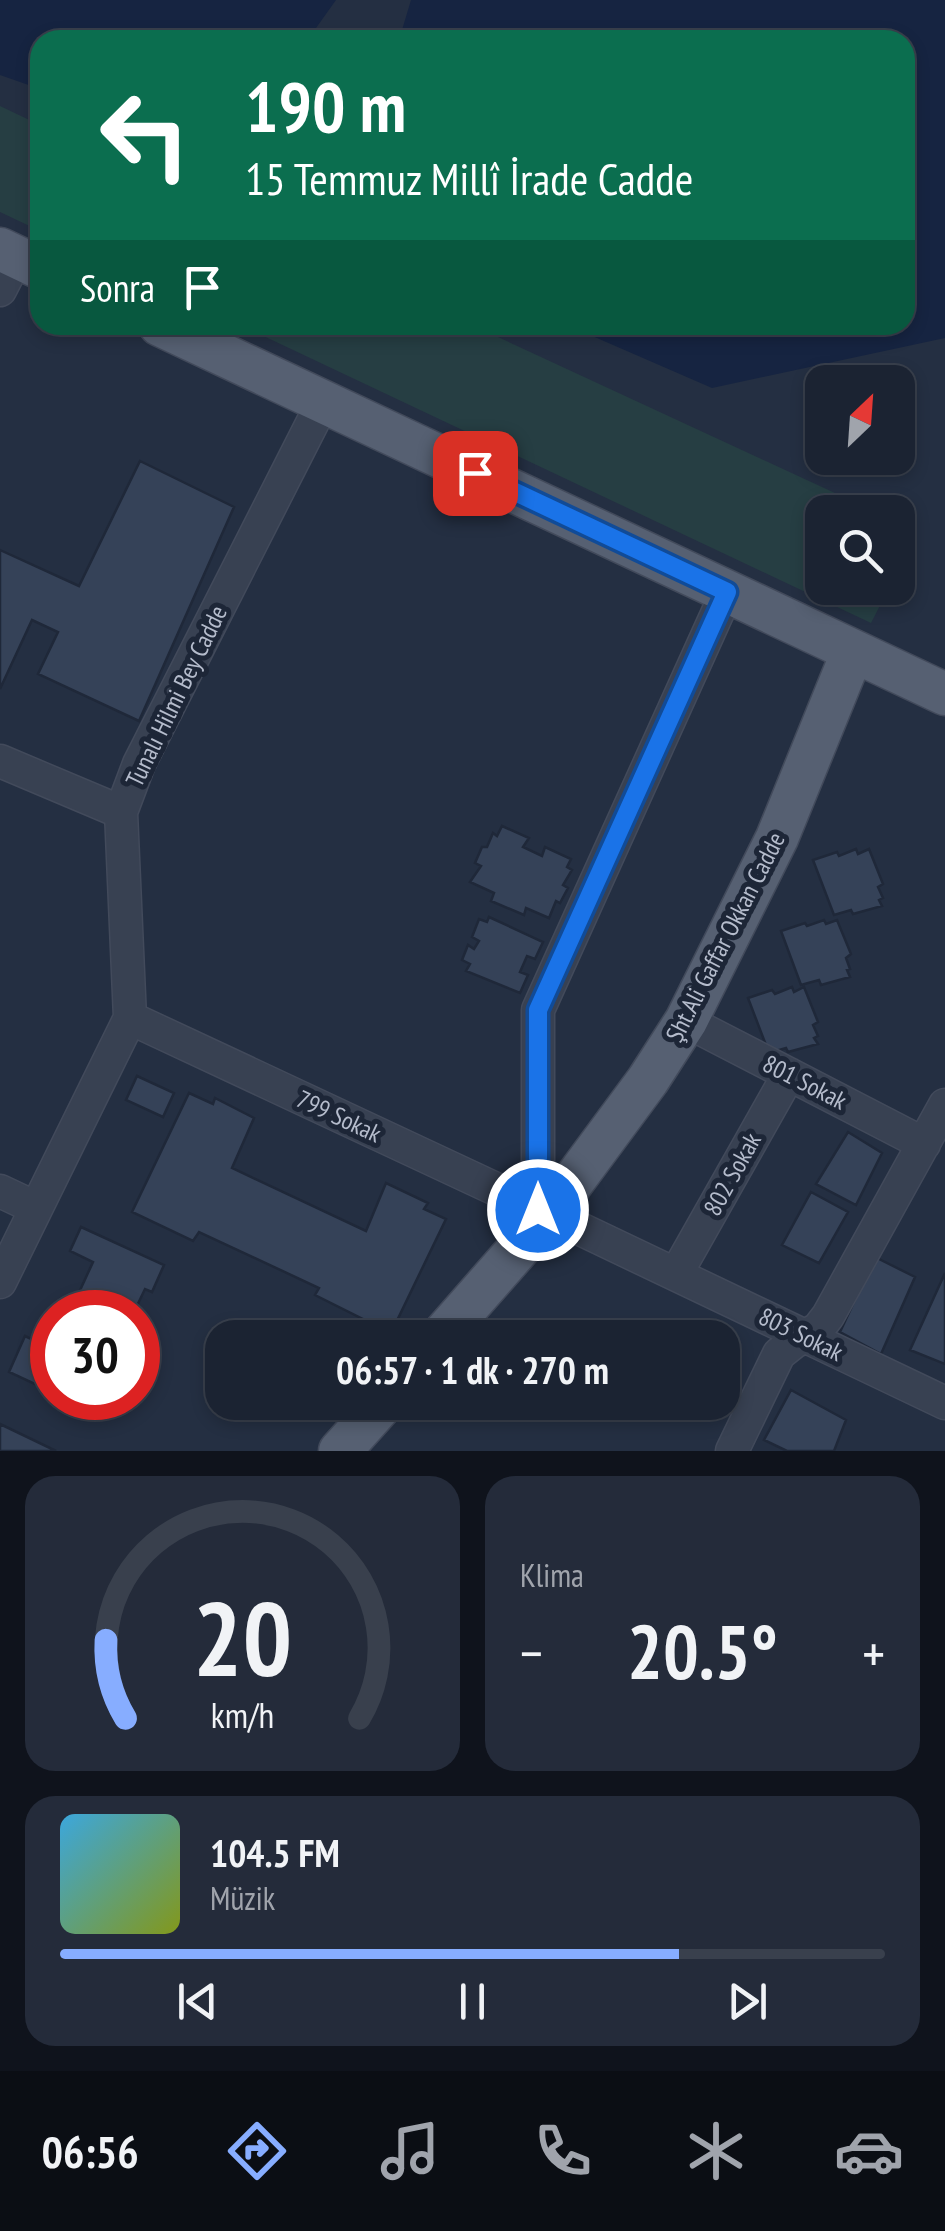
<!DOCTYPE html>
<html lang="tr">
<head>
<meta charset="utf-8">
<style>
  body { margin:0; font-family:"PT Sans Narrow",sans-serif; background:#242b3a; color:#f1f3f6; height:100vh; display:flex; flex-direction:column; font-size:38px; white-space:nowrap }
  * { box-sizing:border-box; margin:0 }
  p { font-size:32px; color:#a0a4ac }
  .icon { flex:none; width:55px; height:55px; fill:none; stroke:currentColor; stroke-width:2; stroke-linecap:round; stroke-linejoin:round }
  .map { position:relative; height:1451px; overflow:hidden }
  .sheet { display:flex; flex-direction:column; gap:25px; padding:25px; background:#0f131c; flex:1 }
  .sheet>* { flex:none }
  .hud { position:absolute; left:30px; top:30px; width:885px; height:305px; border-radius:30px; box-shadow:0 5px 15px #0003,0 0 0 2px #39404d; background:#0b6e4f; color:#fff; overflow:hidden }
  .needle { width:65px; rotate:25deg }
  .buttons { position:absolute; left:805px; top:365px; display:grid; gap:20px }
  .buttons a { display:grid; place-items:center; width:110px; height:110px; border-radius:20px; background:#1b2332; box-shadow:0 5px 15px #0003,0 0 0 2px #39404d; font-size:50px }
  .speed { position:absolute; left:30px; top:1290px; display:flex; gap:20px; font-size:50px; font-weight:700; text-align:center }
  .speed>* { display:grid; place-content:center; width:130px; height:130px; border-radius:50%; background:#1b2332; box-shadow:0 5px 15px #0003,0 0 0 2px #39404d; line-height:1 }
  .speed .limit { border:15px solid #d22; background:#fff; color:#111 }
  .pin { position:absolute; display:grid; place-items:center; width:85px; height:85px; color:#fff; margin:-42px; border-radius:20px; box-shadow:0 5px 15px #0006 }
  .me { position:absolute; width:110px; margin:-55px; rotate:0deg; stroke-linejoin:round; filter:drop-shadow(0 0 8px #0008) }
  .turn { display:flex; align-items:center; gap:35px; height:210px; padding:0 50px; font-size:45px }
  .turn .icon { width:130px; height:130px; stroke-width:2.5 }
  .turn b { display:block; font-size:70px; line-height:85px }
  .then { display:flex; align-items:center; height:95px; padding:0 50px; background:#0003; gap:20px; font-size:38px }
  .big { font-size:75px; font-weight:800; line-height:1.1 }
  .sheet .card { flex:1; display:flex; flex-direction:column; justify-content:center; gap:15px; min-width:0; padding:0 35px; border-radius:30px; background:#242b3a }
  .sheet .dial { align-items:center; gap:0 }
  .dial svg { height:260px; overflow:visible; fill:none; stroke:#39404d; stroke-width:7; stroke-linecap:round; text-anchor:middle }
  .dial text { fill:#f1f3f6; stroke:none }
  .song { display:flex; align-items:center; gap:30px }
  .cover { width:120px; height:120px; border-radius:15px; background:linear-gradient(135deg,hsl(200 70% 55%),hsl(70 70% 35%)) }
  .played { height:10px; border-radius:5px; background:linear-gradient(90deg,#87adff 75%,#39404d 75%) }
  .keys { display:flex; justify-content:space-around; direction:ltr }
  .heat { display:flex; justify-content:space-between; align-items:center; font-size:55px; direction:ltr }
  .sheet .tiles { flex:1; display:grid; gap:25px; grid-template-columns:1fr 1fr }
  .card:last-child { grid-column:span 2 }
  .trip { position:absolute; left:205px; top:1320px; width:535px; height:100px; border-radius:30px; background:#1b2332; box-shadow:0 5px 15px #0003,0 0 0 2px #39404d; font-weight:800; line-height:100px; text-align:center }
  .menu { display:flex; height:160px; justify-content:space-around; align-items:center; background:#0b0e14; color:#a0a4ac }
  .menu .icon { width:70px; height:70px }
  .menu .on { color:#87adff }
  .menu b { font-size:45px; color:#f1f3f6 }
  .map>svg:first-child { display:block }
</style>
</head>
<body>
<div class="map">
<svg width="945" height="1451" viewBox="0 0 945 1451">
  <rect width="100%" height="100%" fill="#242f42"/>
  <path fill="#263e43" d="M0,106L40,125V231L0,212Z
    M240,325H472L876,512H822V588H889L871,623Z
    M898,523L917,531L898,570Z"/>
  <path fill="#162441" d="M0,0H336L316,28L273,40H40V89L0,75Z
    M411,0H945V338L712,388L567,325H905V40H399Z"/>
  <path fill="#354258" stroke="#1f2839" stroke-width="2.5" d="M140,461L234,507L139,721L38,674L58,632L32,620L0,689V550L79,586Z
    M502,826L529,838L523,847L542,856L545,847L571,859L567,867L572,870L563,885L568,888L560,903L556,901L549,918L526,908L524,915L491,901L494,893L470,882L481,866L475,863L482,847H487L493,833L497,836Z
    M856,849L858,854L869,849L883,884L878,887L883,898L879,900L882,906L853,914L851,910L834,915L813,860L837,852L839,856Z
    M489,917L543,942L535,959L527,956L520,972L528,975L520,993L466,971L470,964L462,960L468,945L474,949L479,941L472,937L479,919L487,922Z
    M824,920L826,924L837,920L851,954L846,958L850,969L847,970L850,977L821,985L819,980L801,985L781,931L805,923L807,926Z
    M792,987L794,992L804,987L818,1022L813,1025L818,1036L814,1038L818,1044L788,1052L786,1048L769,1053L748,998L772,990L775,994Z
    M137,1076L174,1093L163,1117L126,1100Z
    M189,1093L213,1104L215,1098L254,1118L232,1168L366,1231L386,1183L428,1203L424,1209L446,1219L391,1333L315,1295L319,1288L199,1232L193,1241L132,1212Z
    M848,1132L882,1153L856,1205L816,1184Z
    M811,1192L848,1212L819,1263L782,1245Z
    M81,1227L164,1265L152,1292L145,1289L134,1312H70L93,1262L70,1251Z
    M875,1257L915,1277L881,1354L840,1332Z
    M945,1273V1364L910,1350Z
    M25,1336L52,1349V1392L9,1372Z
    M791,1390L846,1420L834,1451H787L764,1440Z
    M65,1398H106L99,1413Z
    M0,1424L56,1451H0Z"/>
  <g fill="none" stroke-linecap="round" stroke-linejoin="round">
    <g stroke="#424a5b" stroke-width="35">
      <path id="minor" d="M0,290L17,257
        M0,761L121,812
        M130,1018L549,1214L945,1403
        M686,1021L924,1144
        M0,1191L36,1208
        M538,1209V1010L727,592
        M676,1274L789,1074
        M0,1282L130,1018L121,812L139,764L323,402
        M732,1451L779,1354L794,1342L818,1329L828,1316L945,1105"/>
    </g>
    <g stroke="#424a5b" stroke-width="45">
      <path id="major" d="M0,249L40,268
        M160,325L945,694
        M440,1338L549,1214L648,1080L686,1021L777,838L853,651
        M340,1451L384,1402"/>
    </g>
    <use href="#minor" stroke="#384152" stroke-width="32"/>
    <use href="#major" stroke="#566072" stroke-width="42"/>
  </g>
  <g fill="none" stroke-linecap="round" stroke-linejoin="round">
    <g stroke="#114b97" stroke-width="25">
      <path id="route" d="M475,473L727,592L538,1010V1210"/>
    </g>
    <use href="#route" stroke="#1a73e8" stroke-width="18"/>
  </g>
  <g text-anchor="middle" dominant-baseline="central" stroke-width="10" stroke-linejoin="round" paint-order="stroke">
    <g font-size="25" fill="#b5bccc" stroke="#1d2637">
      <text transform="translate(176 696) rotate(-64)">Tunalı Hilmi Bey Cadde</text>
      <text transform="translate(725 937) rotate(-63)">Şht.Ali Gaffar Okkan Cadde</text>
      <text transform="translate(805 1082) rotate(27)">801 Sokak</text>
      <text transform="translate(339 1116) rotate(25)">799 Sokak</text>
      <text transform="translate(732 1174) rotate(-61)">802 Sokak</text>
      <text transform="translate(801 1334) rotate(26)">803 Sokak</text>
    </g>
  </g>
</svg>
<div class="buttons">
<a><svg class="needle" viewBox="-14 -14 28 28"><path d="M0-13l5 13h-10z" fill="#e53935"/><path d="M0 13l5-13h-10z" fill="#a0a4ac"/></svg></a>
<a><svg class="icon" aria-label="search" viewBox="0 0 24 24"><circle cx="10" cy="10" r="6"/><path d="M15 15l6 6"/></svg></a>
</div>
<div class="speed"><div class="limit">30</div></div>
<div class="pin" style="left:475px;top:473px;background:#d93025"><svg class="icon" aria-label="arrive" viewBox="0 0 24 24"><path d="M6 21V4h12l-3 4 3 4H6"/></svg></div>
<svg class="me" style="left:538px;top:1210px" viewBox="-20 -20 40 40"><circle r="17" fill="#1a73e8" stroke="#fff" stroke-width="3"/><path d="M0-11L8 9 0 5-8 9z" fill="#fff"/></svg>
<div class="trip">06:57 · 1 dk · 270 m</div>
<div class="hud">
<div class="turn"><svg class="icon" aria-label="left" viewBox="0 0 24 24"><path d="M17 20v-9H6M10 6l-5 5 5 5"/></svg><div><b>190 m</b>15 Temmuz Millî İrade Cadde</div></div>
<div class="then">Sonra<svg class="icon" aria-label="arrive" viewBox="0 0 24 24"><path d="M6 21V4h12l-3 4 3 4H6"/></svg></div>
</div>
</div>
<section class="sheet">
<div class="tiles">
<div class="card dial"><svg viewBox="0 0 100 80">
<path d="M14 69A42 42 0 1 1 86 69"/>
<path d="M14 69A42 42 0 0 1 8 45" stroke="#87adff"/>
<text x="50" y="56" font-size="32" font-weight="700">20</text>
<text x="50" y="72" font-size="11">km/h</text>
</svg></div>
<div class="card"><p>Klima</p>
<div class="heat"><a>−</a><b class="big">20.5°</b><a>+</a></div>
</div>
<div class="card">
<div class="song"><i class="cover"></i><div><b>104.5 FM</b><p>Müzik</p></div></div>
<div class="played"></div>
<div class="keys"><svg class="icon" aria-label="previous" viewBox="0 0 24 24"><path d="M18 5L8 12l10 7zM5 5v14"/></svg><svg class="icon" aria-label="pause" viewBox="0 0 24 24"><path d="M8 5v14M16 5v14"/></svg><svg class="icon" aria-label="next" viewBox="0 0 24 24"><path d="M6 5l10 7-10 7zM19 5v14"/></svg></div>
</div>
</div>
</section>
<nav class="menu">
<b>06:56</b>
<svg class="icon on" aria-label="directions" viewBox="0 0 24 24"><path d="M12 3l9 9-9 9-9-9zM9 14v-3h6M13 9l2 2-2 2"/></svg>
<svg class="icon" aria-label="music" viewBox="0 0 24 24"><path d="M9 18V5l10-2v13"/><circle cx="6" cy="18" r="3"/><circle cx="16" cy="16" r="3"/></svg>
<svg class="icon" aria-label="phone" viewBox="0 0 24 24"><path d="M5 4h4l2 5-3 2q2 4 5 5l2-3 5 2v4C11 20 4 13 5 4z"/></svg>
<svg class="icon" aria-label="climate" viewBox="0 0 24 24"><path d="M12 3v18M4 7l16 10M4 17L20 7"/></svg>
<svg class="icon" aria-label="car" viewBox="0 0 24 24"><path d="M5 17H2v-5l4-1 3-4h7l3 4 3 1v5h-3M9 17h6M6 11h13"/><circle cx="7" cy="17" r="2"/><circle cx="17" cy="17" r="2"/></svg>
</nav>
</body>
</html>
